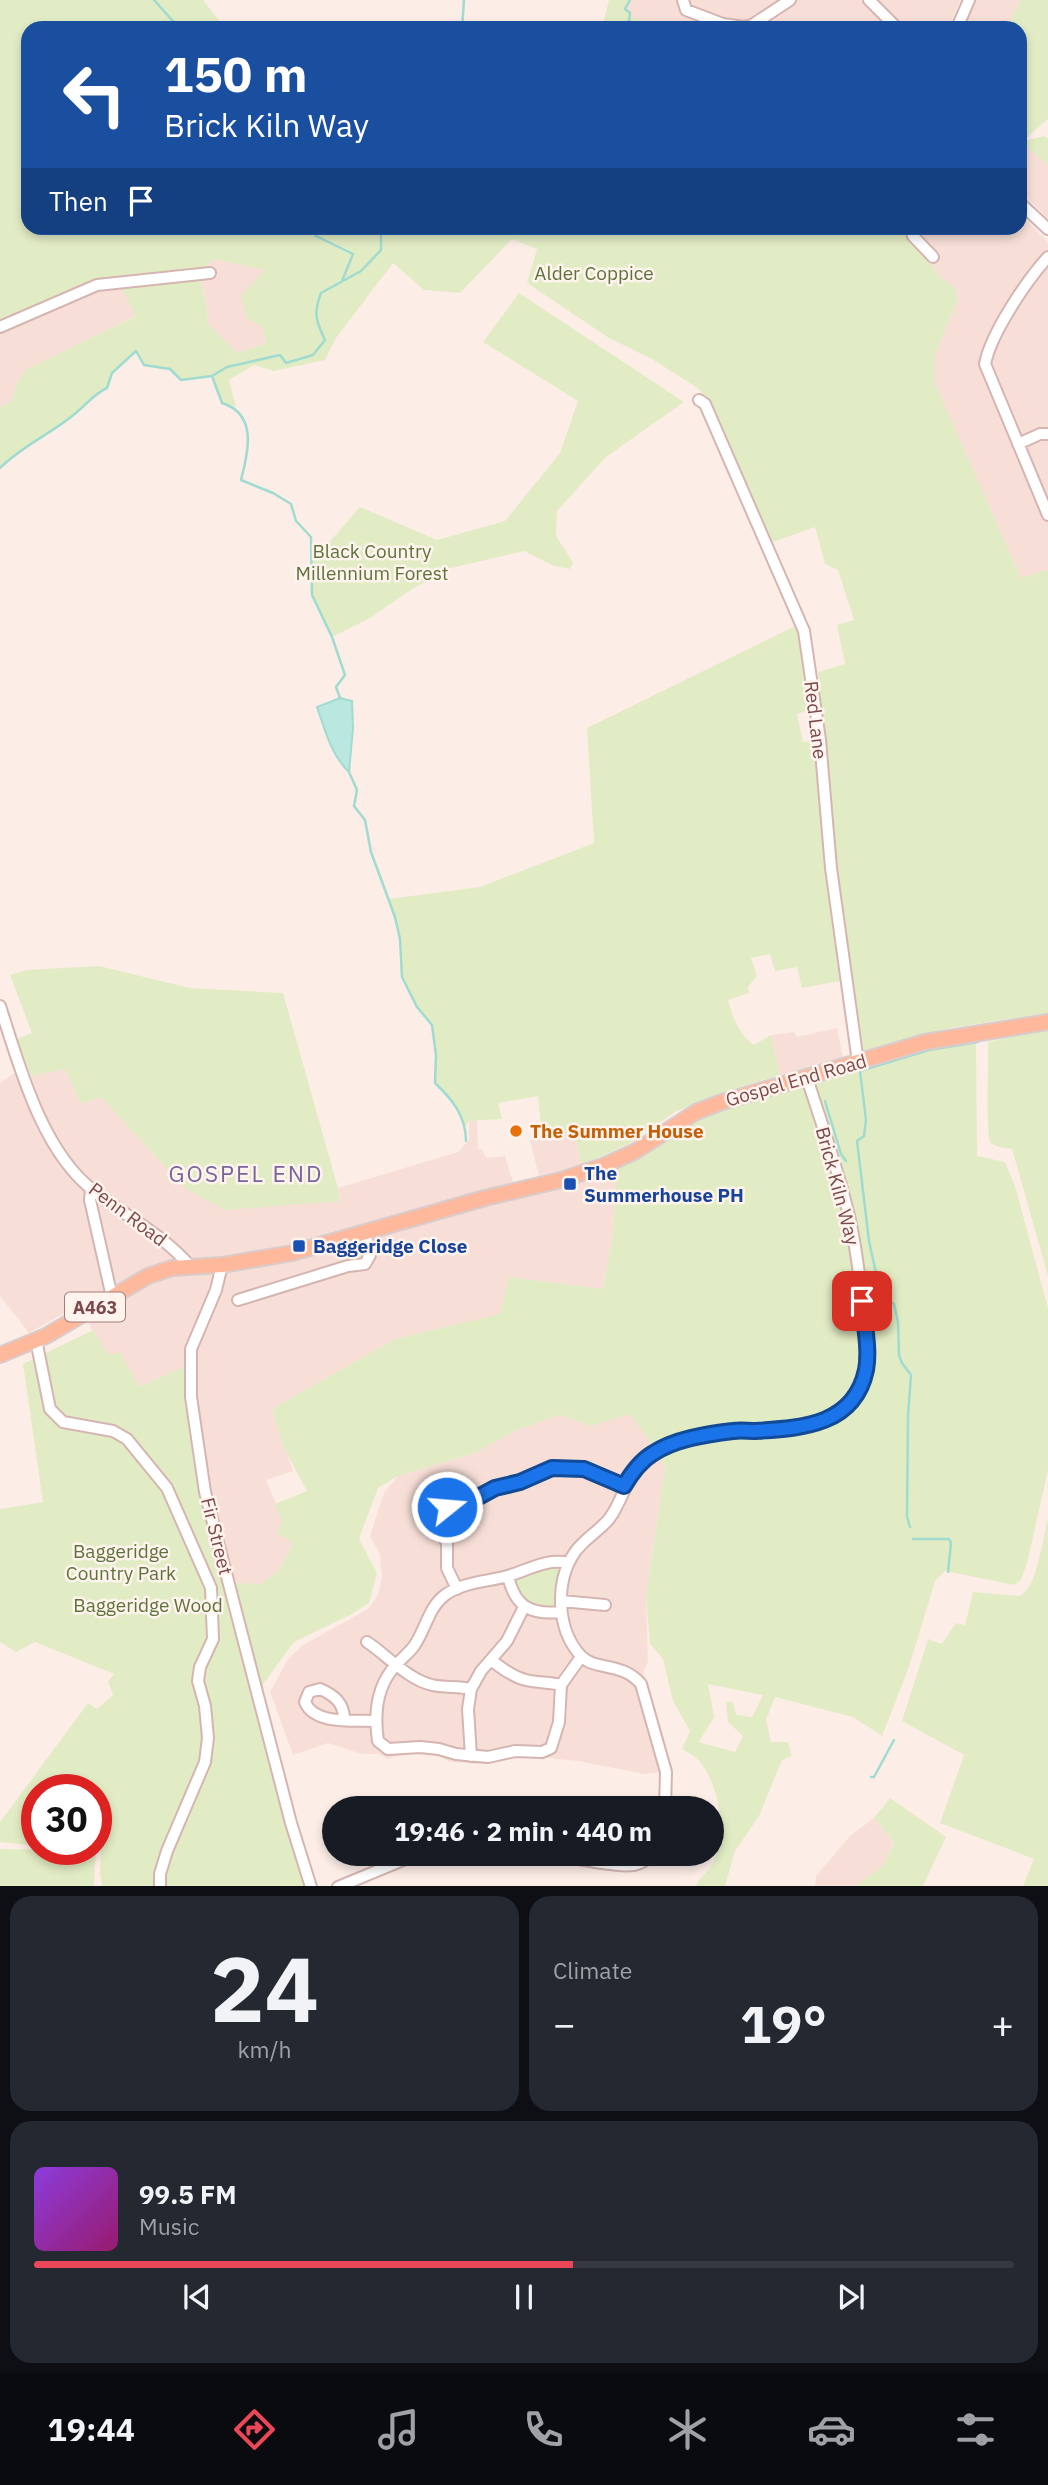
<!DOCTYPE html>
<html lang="en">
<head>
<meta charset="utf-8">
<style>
  body { margin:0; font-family:"IBM Plex Sans",sans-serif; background:#242831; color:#f1f3f6; height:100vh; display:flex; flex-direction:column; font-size:26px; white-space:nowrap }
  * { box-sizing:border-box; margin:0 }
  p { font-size:23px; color:#9ea1a6 }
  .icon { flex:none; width:38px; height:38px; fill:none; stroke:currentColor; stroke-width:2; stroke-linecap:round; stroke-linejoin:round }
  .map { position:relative; height:1886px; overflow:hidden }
  .side { display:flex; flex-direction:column; gap:10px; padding:10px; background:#0d0f14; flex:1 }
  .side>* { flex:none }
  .top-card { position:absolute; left:21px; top:21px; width:1006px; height:214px; border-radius:21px; box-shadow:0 4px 10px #0003; background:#1a4fa0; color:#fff; overflow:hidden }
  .speed { position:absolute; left:21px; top:1774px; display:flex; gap:14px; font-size:35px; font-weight:700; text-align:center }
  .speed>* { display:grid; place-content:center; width:91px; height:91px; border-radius:50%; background:#171b24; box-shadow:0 4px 10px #0003; line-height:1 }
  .speed .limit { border:10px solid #d22; background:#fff; color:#111 }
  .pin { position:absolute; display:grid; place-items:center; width:60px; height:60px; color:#fff; margin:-30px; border-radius:14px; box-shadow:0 4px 10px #0006 }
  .me { position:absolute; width:77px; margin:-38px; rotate:73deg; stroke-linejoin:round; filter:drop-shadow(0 0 5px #0008) }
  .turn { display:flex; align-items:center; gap:24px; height:147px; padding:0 28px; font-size:32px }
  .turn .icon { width:91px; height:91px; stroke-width:2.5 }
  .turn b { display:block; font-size:49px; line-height:60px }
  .then { display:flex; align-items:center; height:66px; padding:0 28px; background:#0003; gap:14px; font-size:26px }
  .big { font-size:52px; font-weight:700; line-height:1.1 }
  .side .widget { flex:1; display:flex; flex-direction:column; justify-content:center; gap:10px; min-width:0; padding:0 24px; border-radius:21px; background:#242831 }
  .side .dial { align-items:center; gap:0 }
  .dial b { font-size:91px; line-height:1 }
  .song { display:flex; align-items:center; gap:21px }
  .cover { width:84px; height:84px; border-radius:10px; background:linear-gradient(135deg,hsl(270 70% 55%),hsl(320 70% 35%)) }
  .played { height:7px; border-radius:4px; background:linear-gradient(90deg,#ec4759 55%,#363941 55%) }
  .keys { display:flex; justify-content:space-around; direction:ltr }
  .heat { display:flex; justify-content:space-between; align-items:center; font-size:38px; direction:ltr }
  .side .tiles { flex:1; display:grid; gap:10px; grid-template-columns:1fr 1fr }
  .widget:last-child { grid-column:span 2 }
  .trip { position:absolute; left:322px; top:1796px; width:402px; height:70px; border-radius:35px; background:#171b24; box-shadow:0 4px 10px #0003; font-weight:700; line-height:70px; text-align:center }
  .tabs { display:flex; height:112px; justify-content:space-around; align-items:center; background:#090b0e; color:#9ea1a6 }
  .tabs .icon { width:49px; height:49px }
  .tabs .on { color:#ec4759 }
  .tabs b { font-size:32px; color:#f1f3f6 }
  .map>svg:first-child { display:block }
</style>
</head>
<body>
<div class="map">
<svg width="1048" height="1887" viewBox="0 0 1048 1887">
  <rect width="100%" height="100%" fill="#fdede7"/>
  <path fill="#f7dfd7" d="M631,0H960L949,28H638L641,20L631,17L627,9Z
    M976,0H1021L1006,28H964Z
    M1020,141L1048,165V219L1020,191Z
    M1020,214L1048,242V570L1021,578L934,384L935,354L958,299L955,288L938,275L931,265L940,253L928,247L916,228H1020Z
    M212,259L266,270L262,326L266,343L237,353L207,323L208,313L200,276Z
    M122,288L137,315L26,370L17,383L11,402L0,407V331L96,290Z
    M837,1028L843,1058L780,1075L771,1035L794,1032L797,1037Z
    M65,1069L81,1104L101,1097L186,1189L340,1200L338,1188L458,1152L469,1140V1121L477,1119L478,1149L482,1150L487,1158L505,1156L513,1182L375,1221L379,1232L617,1164L613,1232L603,1289L509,1277L501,1314L395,1339L272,1409L293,1471L266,1480L293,1543L279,1570L261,1584L233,1583L212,1505L195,1385L197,1361L139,1387L120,1353L108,1356L87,1321L75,1307L29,1333L0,1296V1083L15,1073L34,1117L47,1121L31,1076Z
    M574,1132L582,1165L539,1176L530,1140Z
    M630,1413L661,1457L665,1469L646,1595L648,1662L643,1672L673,1771L644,1774L578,1761L528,1756L478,1764L450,1762L434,1754H407L387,1759L379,1754H362L328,1743L293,1755L270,1692L289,1658L303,1645L368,1609L378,1595L382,1576L380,1554L370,1536L384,1493L398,1476L475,1453L514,1431L560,1415L591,1426Z
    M874,1818L894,1842L883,1866L856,1886L815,1887L816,1876L850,1836Z"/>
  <path fill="#e2ecc4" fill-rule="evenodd" d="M0,0H203L225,28H28V228H906L938,275L955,288L958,299L935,354V384L1021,578L1048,570V1013L950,1028L864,1051L835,865L818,672L845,664L837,625L854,620L838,570L825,564L815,527L773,542L711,408L699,389L652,359L609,338L527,283L537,249L512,239L460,293L424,290L393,263L336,338L325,360L274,371L254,365L229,380L236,407L222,403L212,376L181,380L170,369L144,365L136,352L112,373L107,388C94,394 88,403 77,412C53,433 23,445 0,468V407L11,402L17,383L25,370L136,316L122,288L200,276L208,313L207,323L237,353L266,343L262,326L247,319L241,296L265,270L213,259L204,269L100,281L0,320Z
    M609,0H631L627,9L631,17L641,20L638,28H602Z
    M1021,0H1048V119L1023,141L1045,136L1048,139V165L1020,141V28H1006Z
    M519,293L684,402L606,457L557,511L556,536L573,562L570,569L554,566L524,551L447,569L406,593L370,618L332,637L312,595L310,564L360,507L437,540L505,521L560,453L578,401L483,342Z
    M795,626L800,633L812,709L797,714L803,742L817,741L824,869L840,981L802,988L797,967L775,971L770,954L751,958L757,976L748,987L749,993L728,1000C733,1018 738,1033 754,1045L771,1035L780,1075L717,1094L675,1112L630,1143L582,1165L574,1132L542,1137L538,1096L498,1103L502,1119L469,1121L466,1126L451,1098L435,1083L436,1055L432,1025L417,1007L402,977L400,939L388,899L480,887L594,843L587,728Z
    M99,966L190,988L283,993L338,1188L340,1201L225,1210L186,1189L101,1097L81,1104L65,1069L31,1076L17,1039L32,1033L10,975L27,970Z
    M1048,1029V1276L1012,1149C1006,1148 995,1147 991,1143C985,1136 989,1057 988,1042Z
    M976,1044L977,1156L1005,1162L1015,1186L1048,1308V1470L1027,1563L1021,1580L1014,1585L945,1571L935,1581L909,1667L882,1736L853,1717L775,1697L766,1720L771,1742H788L792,1756L782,1760L759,1816L735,1851L725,1886H696C699,1878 707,1873 712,1865C728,1836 720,1787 700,1762C695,1756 688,1753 682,1749L690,1731L673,1701L663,1659L650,1644L646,1595L665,1469L661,1457L630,1414L591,1426L560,1415L514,1431L475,1453L398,1476L378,1488L359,1539L377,1573L369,1603L350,1615L294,1642L261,1687L233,1583L261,1584L279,1570L293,1543L277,1533L282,1521L275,1504L307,1491L284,1448L272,1409L395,1339L500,1314L509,1277L603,1289L613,1232L617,1164L713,1112L860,1068L955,1045ZM708,1684L763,1695L752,1717L736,1715L733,1702H726L728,1722L743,1736L735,1752L699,1742L714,1717Z
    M93,1330L108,1355L120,1352L139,1387L186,1366L201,1493L313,1886H102L100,1874L101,1849L96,1848V1790H37V1846L0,1842V1822L88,1703L97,1709L113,1695L108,1682L114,1674L35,1642L16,1652L0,1642V1509L43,1502L23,1364Z
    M1048,1518V1886H1023L1034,1859L940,1823L964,1755L902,1721L928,1639L942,1644L956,1623L965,1625L973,1592L1019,1596C1037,1590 1043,1537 1048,1518Z
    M558,1565L561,1568L555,1608C534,1611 520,1600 514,1580L519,1576Z
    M890,1798L946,1837L923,1886H856L883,1866L894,1842L874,1818Z
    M0,1849L96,1850L94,1886H0Z"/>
  <path fill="#bae8e0" stroke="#9fdbd0" stroke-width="2" d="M340,698L352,701L353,728L349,772C331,755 325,730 317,707Z"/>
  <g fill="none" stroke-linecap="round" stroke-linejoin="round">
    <path stroke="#9fdbd0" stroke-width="2.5" d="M154,0L179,28
      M462,28L464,0
      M628,28L630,13L625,9L630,0
      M309,228L316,236L353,254L342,281
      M212,376L222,403C257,414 249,450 241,480L273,493L291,504L296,521L311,537L312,595L332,637L345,675L336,687L340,698
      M0,468C23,445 53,433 77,412C88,403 94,394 107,388L112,373L136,351L144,365L170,369L181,380L212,376L227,367L280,355L286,363L313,355L325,340C316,321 313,314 321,293L361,271L381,250V231L383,228
      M349,772L357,790L354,806L365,820L371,852L395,917L400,939L402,977L417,1007L432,1025L436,1055L435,1083C452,1099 466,1116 466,1141
      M1007,1036L1038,1031
      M825,1101L841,1154L846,1161
      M910,1527L907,1517L908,1416L911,1375L902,1363L899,1355L898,1322L894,1304L884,1296L876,1273L869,1241L857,1141L864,1136L866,1120L860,1071L929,1050L978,1042
      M913,1539H949L951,1543L948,1572
      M871,1777H874L894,1740"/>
    <g stroke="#d5b5b1" stroke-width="14">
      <path id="minor" d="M683,0L686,10L723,24L744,27L752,25L790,0
        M869,0L897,28
        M957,28L969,0
        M1020,203L1048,229
        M911,228L913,236L933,257
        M1048,257C1027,280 991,333 985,364L1048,515
        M0,327L97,285L210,273
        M699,400L705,404L804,631L820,740L831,868L858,1062
        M1018,444L1040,434H1048
        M0,1006C19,1065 42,1152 94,1191C128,1218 161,1233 191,1267
        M91,1190L90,1200L112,1297
        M222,1265L216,1290L191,1349V1397L205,1492L291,1823L311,1887
        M238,1300L348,1266L365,1264L370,1255L365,1232
        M36,1340L50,1409L63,1422L113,1431L127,1439L167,1488L211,1588L213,1639L200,1667L198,1681L205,1706L208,1738L205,1762L167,1851L160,1874V1887
        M568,1563C548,1558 530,1569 511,1575C490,1582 464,1581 445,1595C428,1608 426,1629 414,1646C409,1653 402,1658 396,1665C376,1686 374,1714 378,1741L388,1749L420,1747L439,1749L456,1754L488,1757L515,1751L542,1752L551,1748L559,1722L561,1685L581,1657
        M508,1576C515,1607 531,1615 561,1612
        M457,1589L447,1568V1544L436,1518L439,1512L447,1507L471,1501L495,1487L520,1482L552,1468L584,1469L624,1486
        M561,1601L605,1605
        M367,1642C387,1655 407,1679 432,1685C445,1688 458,1686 471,1689
        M491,1660C501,1668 513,1677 526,1680C538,1683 549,1682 561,1685
        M344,1719C344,1703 334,1695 320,1689L309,1692L305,1702C314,1725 354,1720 375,1721
        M471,1756L468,1709L471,1689L481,1671L507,1641L524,1607
        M665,1808L666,1772L641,1684C621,1661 595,1671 581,1656C556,1629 555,1581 575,1552C584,1539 599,1531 609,1519C627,1495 626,1467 657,1451C680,1439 707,1435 733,1431C740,1430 747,1431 754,1431C792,1429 837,1429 858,1392C871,1372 866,1343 864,1320C861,1286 857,1253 850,1220C839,1172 822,1125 807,1078
        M561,1853C573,1860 620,1867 634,1865C642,1863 648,1859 653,1853
        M338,1887L408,1858L417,1857L418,1853"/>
    </g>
    <g stroke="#d9cccc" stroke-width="18">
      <path id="major" d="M0,1355L46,1336L148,1276L172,1268L222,1265L292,1253L485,1198L561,1180L603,1166L636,1151L696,1112L722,1102L925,1042L1048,1022"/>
    </g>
    <use href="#minor" stroke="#fff" stroke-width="10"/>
    <use href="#major" stroke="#feb99d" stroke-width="14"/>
  </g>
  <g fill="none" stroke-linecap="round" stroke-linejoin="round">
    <g stroke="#114b97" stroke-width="18">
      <path id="route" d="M447,1507L471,1501L495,1488L520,1482L552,1468L584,1469L624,1486C631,1474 639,1462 652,1454C674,1439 707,1434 733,1431C740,1430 748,1431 755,1431C801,1428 854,1426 866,1370C870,1349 864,1323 862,1301"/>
    </g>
    <use href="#route" stroke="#1a73e8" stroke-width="12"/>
  </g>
  <circle fill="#e8710a" stroke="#fff3ee" stroke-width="2.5" cx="516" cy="1131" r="7"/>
  <g fill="#1a4fb4" stroke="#fff3ee" stroke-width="2.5">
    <rect x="563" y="1177" width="14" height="14" rx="3.5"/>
    <rect x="292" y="1239" width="14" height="14" rx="3.5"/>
  </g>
  <g text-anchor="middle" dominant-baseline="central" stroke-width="5" stroke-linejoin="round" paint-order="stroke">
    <rect fill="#fff3ee" stroke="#a17d7a" stroke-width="2" x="65" y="1292.5" width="60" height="29" rx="5"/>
    <g font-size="18" font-weight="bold" fill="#794a49">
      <text x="95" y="1307">A463</text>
    </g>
    <g font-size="19" fill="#5e733b" stroke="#fff3ee">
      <text x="594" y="273">Alder Coppice</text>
      <text x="372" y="551">Black Country<tspan x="372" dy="22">Millennium Forest</tspan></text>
      <text x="121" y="1551">Baggeridge<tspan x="121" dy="22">Country Park</tspan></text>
      <text x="148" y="1605">Baggeridge Wood</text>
    </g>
    <g font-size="19" fill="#794a49" stroke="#fff3ee">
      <text transform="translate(816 720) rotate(83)">Red Lane</text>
      <text transform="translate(796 1080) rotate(-16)">Gospel End Road</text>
      <text transform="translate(838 1186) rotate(75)">Brick Kiln Way</text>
      <text transform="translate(128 1214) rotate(37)">Penn Road</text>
      <text transform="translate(217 1536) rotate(76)">Fir Street</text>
    </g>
    <g font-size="19" font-weight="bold" fill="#c56008" stroke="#fff3ee" text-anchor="start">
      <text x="530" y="1131">The Summer House</text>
    </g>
    <g font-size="19" font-weight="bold" fill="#164399" stroke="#fff3ee" text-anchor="start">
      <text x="584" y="1173">The<tspan x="584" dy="22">Summerhouse PH</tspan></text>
      <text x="313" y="1246">Baggeridge Close</text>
    </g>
    <g font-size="23" letter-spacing="2" fill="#77659c" stroke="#fff3ee">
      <text x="246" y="1173">GOSPEL END</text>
    </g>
  </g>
</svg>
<div class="speed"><div class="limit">30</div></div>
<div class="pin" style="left:862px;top:1301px;background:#d93025"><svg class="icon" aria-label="arrive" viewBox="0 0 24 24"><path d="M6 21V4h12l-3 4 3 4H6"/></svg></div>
<svg class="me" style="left:447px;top:1507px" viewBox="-20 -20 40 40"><circle r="17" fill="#1a73e8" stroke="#fff" stroke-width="3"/><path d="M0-11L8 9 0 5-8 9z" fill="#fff"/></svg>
<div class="trip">19:46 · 2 min · 440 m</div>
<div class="top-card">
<div class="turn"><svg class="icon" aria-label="left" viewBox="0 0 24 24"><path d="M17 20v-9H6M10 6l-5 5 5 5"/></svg><div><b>150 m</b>Brick Kiln Way</div></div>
<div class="then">Then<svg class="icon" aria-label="arrive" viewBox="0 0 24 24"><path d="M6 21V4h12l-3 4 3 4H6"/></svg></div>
</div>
</div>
<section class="side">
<div class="tiles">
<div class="widget dial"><b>24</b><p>km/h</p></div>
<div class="widget"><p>Climate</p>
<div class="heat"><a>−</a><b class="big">19°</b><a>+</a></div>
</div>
<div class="widget">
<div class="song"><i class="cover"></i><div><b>99.5 FM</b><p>Music</p></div></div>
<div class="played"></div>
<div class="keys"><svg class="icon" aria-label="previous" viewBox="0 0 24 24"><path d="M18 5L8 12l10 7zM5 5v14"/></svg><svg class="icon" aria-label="pause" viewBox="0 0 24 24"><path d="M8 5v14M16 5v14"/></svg><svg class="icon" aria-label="next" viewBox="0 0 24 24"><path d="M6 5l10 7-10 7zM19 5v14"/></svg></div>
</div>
</div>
</section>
<nav class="tabs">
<b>19:44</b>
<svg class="icon on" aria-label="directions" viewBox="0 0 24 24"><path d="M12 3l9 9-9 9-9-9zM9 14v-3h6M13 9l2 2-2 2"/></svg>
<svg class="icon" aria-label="music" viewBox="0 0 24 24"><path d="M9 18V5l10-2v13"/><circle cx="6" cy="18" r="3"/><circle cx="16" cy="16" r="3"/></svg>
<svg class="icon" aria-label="phone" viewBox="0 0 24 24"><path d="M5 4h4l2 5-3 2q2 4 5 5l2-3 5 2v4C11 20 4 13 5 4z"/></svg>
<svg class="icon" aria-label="climate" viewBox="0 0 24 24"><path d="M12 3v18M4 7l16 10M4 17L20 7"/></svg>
<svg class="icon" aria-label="car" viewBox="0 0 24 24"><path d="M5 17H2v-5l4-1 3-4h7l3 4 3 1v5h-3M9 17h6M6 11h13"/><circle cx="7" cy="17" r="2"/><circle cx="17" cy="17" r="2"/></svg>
<svg class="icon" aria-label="filters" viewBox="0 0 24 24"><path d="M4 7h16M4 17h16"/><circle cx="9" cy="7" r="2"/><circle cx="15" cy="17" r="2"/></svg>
</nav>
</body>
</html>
